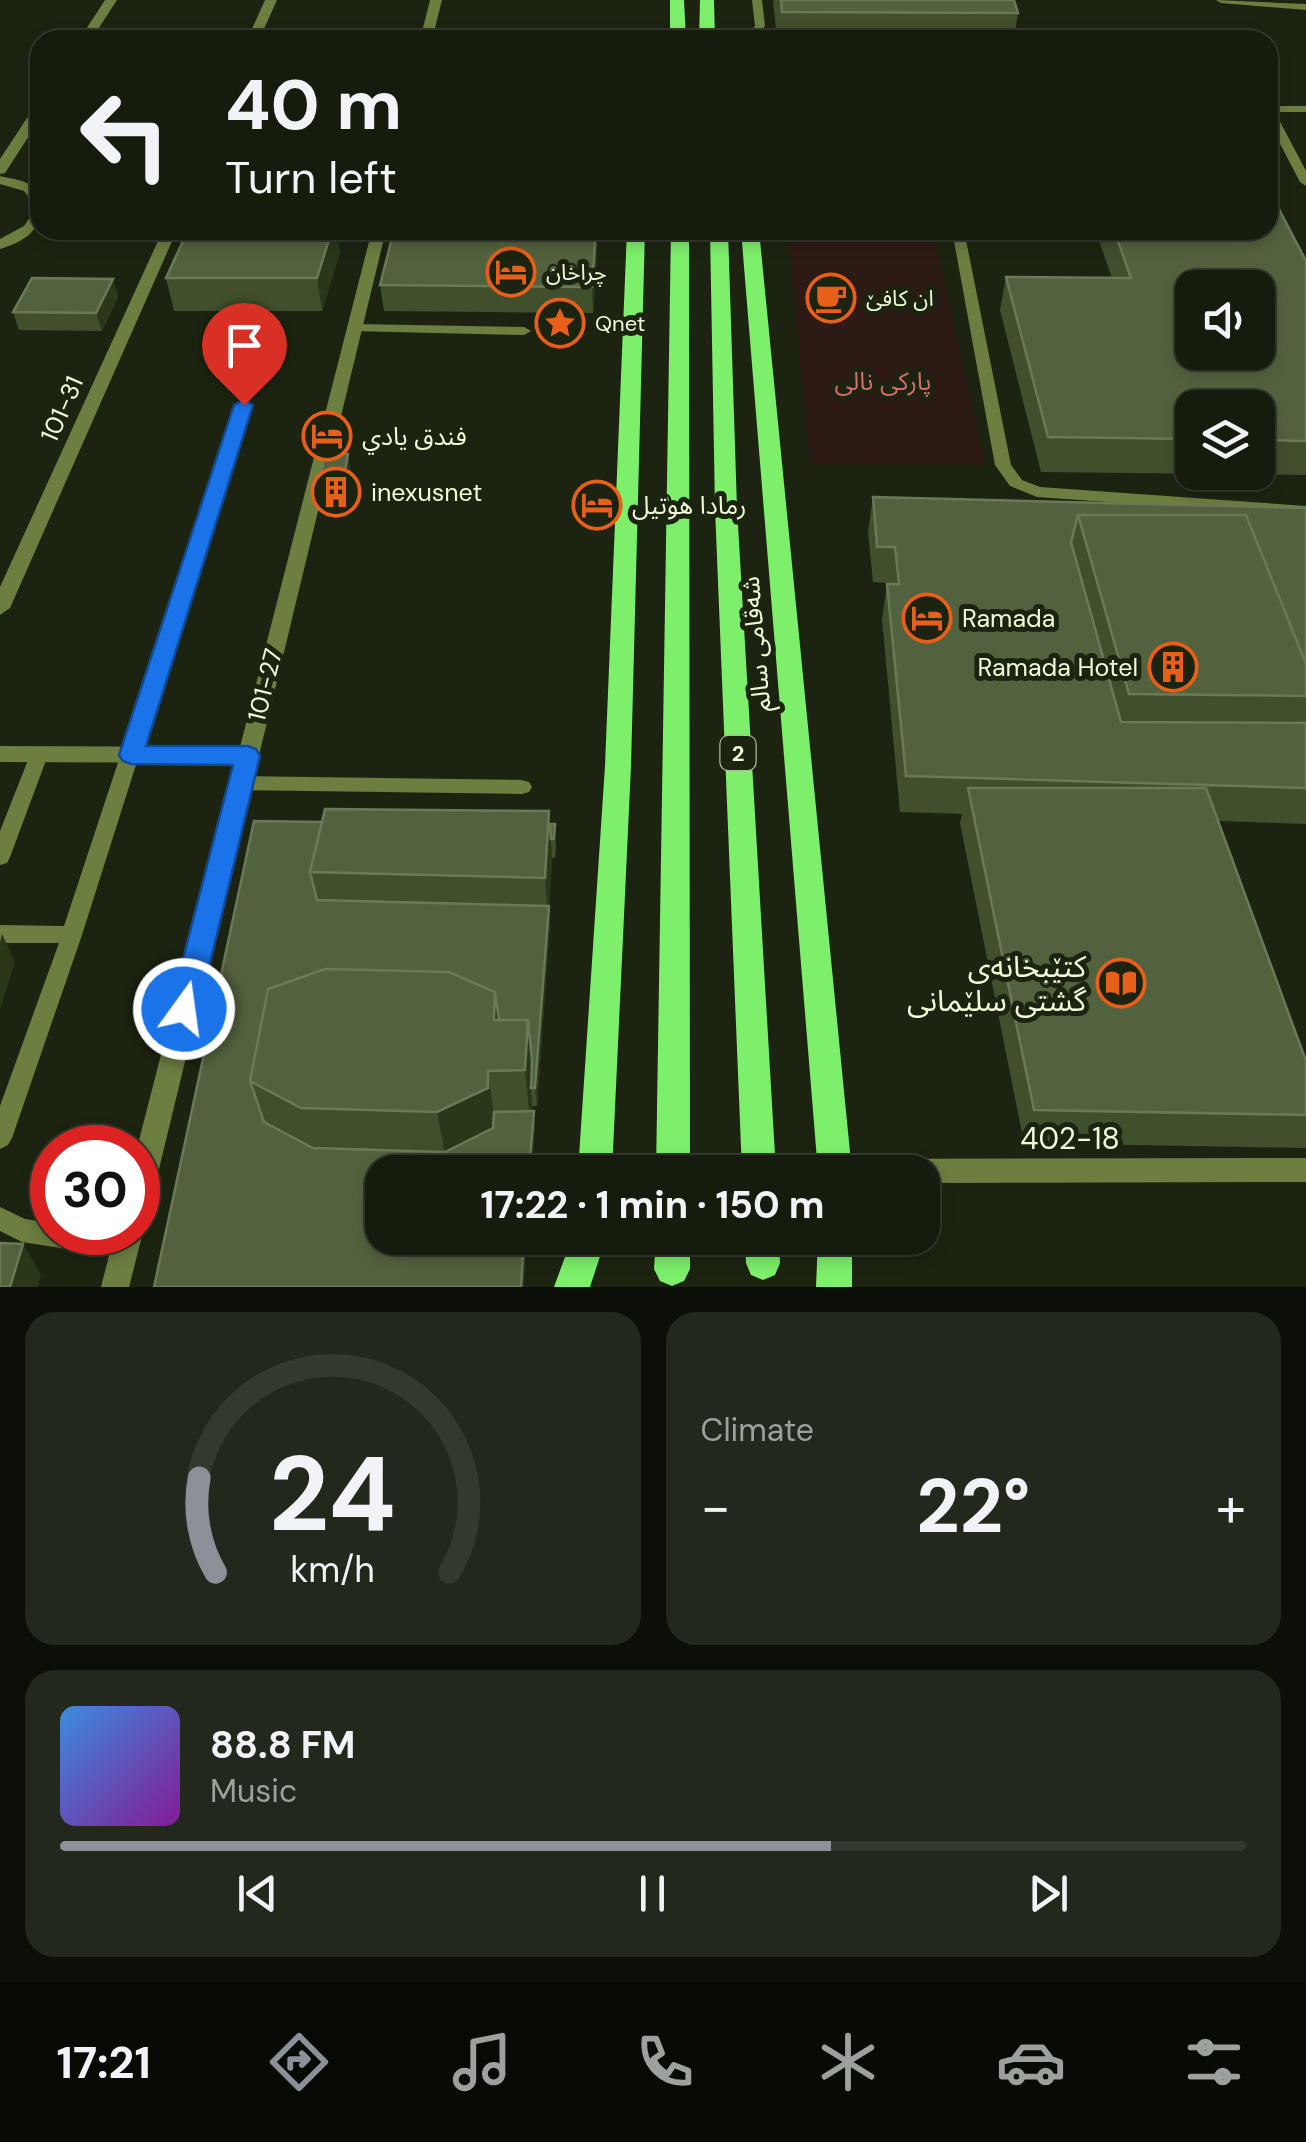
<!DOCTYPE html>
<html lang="en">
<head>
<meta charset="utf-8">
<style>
  body { margin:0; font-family:"DM Sans","Noto Sans Arabic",sans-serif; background:#22281b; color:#f1f3f6; height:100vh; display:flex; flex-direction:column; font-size:38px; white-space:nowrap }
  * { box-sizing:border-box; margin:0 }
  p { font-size:32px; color:#9da19d }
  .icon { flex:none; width:55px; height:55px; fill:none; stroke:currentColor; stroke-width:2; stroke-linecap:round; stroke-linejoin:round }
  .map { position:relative; height:1287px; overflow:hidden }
  .side { display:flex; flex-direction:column; gap:25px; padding:25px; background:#0c0f07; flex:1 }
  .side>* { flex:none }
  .hud { position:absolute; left:30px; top:30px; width:1248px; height:210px; border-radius:30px; box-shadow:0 5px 15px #0003,0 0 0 2px #34392e; background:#151b0d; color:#f1f3f6; overflow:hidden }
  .tools { position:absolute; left:1175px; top:270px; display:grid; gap:20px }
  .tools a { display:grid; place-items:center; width:100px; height:100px; border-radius:20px; background:#151b0d; box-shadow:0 5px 15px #0003,0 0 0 2px #34392e; font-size:50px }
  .speed { position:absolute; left:30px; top:1125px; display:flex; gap:20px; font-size:50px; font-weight:700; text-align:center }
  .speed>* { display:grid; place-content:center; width:130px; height:130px; border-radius:50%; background:#151b0d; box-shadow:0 5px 15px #0003,0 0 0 2px #34392e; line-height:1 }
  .speed .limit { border:15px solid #d22; background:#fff; color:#111 }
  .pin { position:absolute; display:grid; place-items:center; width:85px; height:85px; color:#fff; margin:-102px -42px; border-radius:50% 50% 50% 0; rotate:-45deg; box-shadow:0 0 10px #0007 }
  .pin .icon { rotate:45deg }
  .me { position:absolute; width:110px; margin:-55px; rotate:14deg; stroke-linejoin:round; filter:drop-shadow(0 0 8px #0008) }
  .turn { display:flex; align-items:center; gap:35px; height:210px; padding:0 30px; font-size:45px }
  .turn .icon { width:130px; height:130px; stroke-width:2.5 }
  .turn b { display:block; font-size:70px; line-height:85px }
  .big { font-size:75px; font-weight:700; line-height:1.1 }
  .side .widget { flex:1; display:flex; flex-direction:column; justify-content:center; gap:15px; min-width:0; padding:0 35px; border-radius:30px; background:#22281b }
  .side .dial { align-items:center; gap:0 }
  .dial svg { height:260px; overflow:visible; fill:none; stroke:#34392e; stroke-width:7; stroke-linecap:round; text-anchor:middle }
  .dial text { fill:#f1f3f6; stroke:none }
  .song { display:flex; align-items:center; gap:30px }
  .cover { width:120px; height:120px; border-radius:15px; background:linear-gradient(135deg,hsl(210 70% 55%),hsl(290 70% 35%)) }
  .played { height:10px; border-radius:5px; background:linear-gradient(90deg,#8c9099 65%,#34392e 65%) }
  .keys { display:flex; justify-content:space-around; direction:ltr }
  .heat { display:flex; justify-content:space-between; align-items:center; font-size:55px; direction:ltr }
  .side .tiles { flex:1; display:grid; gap:25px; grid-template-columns:1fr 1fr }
  .widget:last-child { grid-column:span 2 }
  .trip { position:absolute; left:365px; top:1155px; width:575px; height:100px; border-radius:30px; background:#151b0d; box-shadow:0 5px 15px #0003,0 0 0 2px #34392e; font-weight:700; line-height:100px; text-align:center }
  .dock { display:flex; height:160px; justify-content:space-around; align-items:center; background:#080b05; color:#9da19d }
  .dock .icon { width:70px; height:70px }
  .dock .current { color:#8c9099 }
  .dock b { font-size:45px; color:#f1f3f6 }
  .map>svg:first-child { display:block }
</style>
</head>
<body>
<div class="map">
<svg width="1306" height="1287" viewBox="0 0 1306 1287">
  <rect width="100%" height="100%" fill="#1c2411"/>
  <path fill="#2d1a15" d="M787,230H933L985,465L810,463Z"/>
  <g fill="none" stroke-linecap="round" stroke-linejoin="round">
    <path fill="#6d7e41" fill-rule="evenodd" d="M752,0H762L765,26L755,40H745L755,26Z
      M1216,0L1306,4V10L1221,3Z
      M1268,106H1306V112H1275L1306,171V186L1300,182L1268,121Z
      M952,230H964L1011,465L1022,480L1040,487L1306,506V516L1037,497L1010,486L995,465Z
      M355,324L524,327L531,331L524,335L350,331L348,328Z
      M243,401L250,405L82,935L12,1138L8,1145L0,1149V1106L59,943H0V925L64,926L236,405Z
      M39,748L46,750L48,755L10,857L7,863L0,865V831L30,755L32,750Z
      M241,776L522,780L529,782L532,787L529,792L522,794L241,790L234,788L231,783L234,778Z
      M0,1207L25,1219L52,1223V1232L125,1234L134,1238L137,1246L134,1254L125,1258L22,1242L0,1231Z"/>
    <path fill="#6d7e41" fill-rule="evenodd" d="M105,0H117L91,40H79Z
      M265,0H277L259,40H247Z
      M430,0H442L432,40H420Z
      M40,105V119L5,173L0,174V159L35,106Z
      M0,176C21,181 40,181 40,206L35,205L24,191L0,184Z
      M40,209C40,233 22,242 0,249V239L24,226L35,210Z
      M163,230H177L10,608L0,615V587Z
      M372,230H386L152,1198L148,1207L138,1211L137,1148L236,763L0,762V746L240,747Z
      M1306,1158V1182L922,1183V1172L822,1171L826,1162L835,1159Z
      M138,1222L143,1232L129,1287H101L115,1232H138Z"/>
    <path fill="#7def6b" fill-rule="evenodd" d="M670,0H684L686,40H670Z
      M700,0H714L715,40H699Z
      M627,230H645L631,766L612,1172H578L605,766Z
      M671,230H689L690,1172H656Z
      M710,230H728L737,508L776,1172H742L715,508Z
      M741,230H759L852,1172H818Z
      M572,1238H606L590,1287H554Z
      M656,1238H690V1269L684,1281L672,1286L660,1281L654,1269Z
      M745,1238H779L780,1263L775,1275L763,1280L751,1275L746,1263Z
      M818,1238H852V1287H816Z"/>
  </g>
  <path fill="#40502c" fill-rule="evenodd" d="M773,0H1014L1018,13L1014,40H777Z
    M596,230L597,255L593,313L384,311L380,285Z
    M1046,230H1268L1306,261V475L1041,472L1000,310L1006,277L1112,278L1098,238L1048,237ZM1192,408H1258V472H1192Z
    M340,252L322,311H174L166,278Z
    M113,279L118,297L102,331L19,330L13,312Z
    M351,472L345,512H321L318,493Z
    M873,497L1306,508V824L1219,821L1306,1061V1148L1024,1143L960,823L962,814L900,812L882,619L887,584H890V583L873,582L868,532Z
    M254,821L550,824L556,843L555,858H552L549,910L550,924L537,1106H532L535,1129L154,1287Z"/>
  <path fill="#2a3719" d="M332,230H337L340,252L322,311L317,278Z
    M596,230L597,255L593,313L592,287Z
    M113,279L118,297L102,331L96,313Z
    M348,454L351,472L345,512L341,494Z
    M549,811L552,858L549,910L550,924L537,1106L535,1088L548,919L545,878Z
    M2,934L15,962L0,1010V942Z
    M495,992L503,1052L494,1020Z
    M528,1020L533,1079L531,1088L532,1106L531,1129L525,1070Z
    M488,1071L496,1130L448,1170L437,1112Z
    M534,1111L535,1129L532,1172H529Z
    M524,1238H527L524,1287H521Z
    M23,1244L41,1275L38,1287H10Z"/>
  <path fill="#53623e" stroke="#6b7a56" stroke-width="2.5" fill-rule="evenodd" d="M781,0H1014L1018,13L782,12Z
    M1268,188L1306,261V441L1258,440V408H1192V439L1048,437L1006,277L1131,278L1114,230H1268ZM1192,288H1258V352H1192Z
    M188,230H332L317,278H166Z
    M394,230H596L592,287L380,285Z
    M32,278L113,279L96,313L13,312Z
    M325,452L348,454L341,494L318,493Z
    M873,497L1306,508V664L1246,515H1078L1071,542L1121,722L1306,723V788L906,776L887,584H899L895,547H877Z
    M1078,515H1246L1306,664V696L1129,694Z
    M968,788H1206L1306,1061V1115L1034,1110Z
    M325,809L549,811L545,878L310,872Z
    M254,821L322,822L310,872L317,900L549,906L535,1088H531L532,1061L528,1020H499L495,992L449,972L325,969L268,989L250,1081L264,1122L313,1148L445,1152L493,1128L494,1112L534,1111L529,1172H382V1238H524L521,1287H154Z
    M550,824H555L554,839H551Z
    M325,969L449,972L495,992L494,1020H528L525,1070L488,1071V1088L437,1112L301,1108L250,1081L268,989Z
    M0,1243L23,1244L10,1287H0Z"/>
  <path fill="#1a73e8" stroke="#114b97" stroke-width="2.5" d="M244,399L253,405L146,746H248L256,749L260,756L199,1009L194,1018L184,1021L175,1018L170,1009L233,765L131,764L123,761L119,755L234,405Z"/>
  <defs>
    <g id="hotel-ring" transform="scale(2.5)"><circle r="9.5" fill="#1c2411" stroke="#e75f19" stroke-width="1.5"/><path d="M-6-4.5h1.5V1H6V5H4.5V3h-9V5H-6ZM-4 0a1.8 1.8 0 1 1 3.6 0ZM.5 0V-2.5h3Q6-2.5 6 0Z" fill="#e75f19"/></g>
    <g id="cafe-ring" transform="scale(2.5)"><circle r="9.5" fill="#1c2411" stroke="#e75f19" stroke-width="1.5"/><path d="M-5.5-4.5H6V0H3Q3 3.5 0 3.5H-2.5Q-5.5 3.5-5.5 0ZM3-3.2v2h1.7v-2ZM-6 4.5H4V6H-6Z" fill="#e75f19"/></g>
    <g id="sight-ring" transform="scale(2.5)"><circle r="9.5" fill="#1c2411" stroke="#e75f19" stroke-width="1.5"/><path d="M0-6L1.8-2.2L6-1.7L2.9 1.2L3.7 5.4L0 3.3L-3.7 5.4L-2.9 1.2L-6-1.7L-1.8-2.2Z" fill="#e75f19"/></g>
    <g id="building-ring" transform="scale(2.5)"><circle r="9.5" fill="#1c2411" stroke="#e75f19" stroke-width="1.5"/><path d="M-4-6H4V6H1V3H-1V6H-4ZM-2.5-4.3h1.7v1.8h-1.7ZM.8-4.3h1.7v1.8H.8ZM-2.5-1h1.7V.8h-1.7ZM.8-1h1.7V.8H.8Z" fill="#e75f19"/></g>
    <g id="library-ring" transform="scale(2.5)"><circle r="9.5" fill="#1c2411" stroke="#e75f19" stroke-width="1.5"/><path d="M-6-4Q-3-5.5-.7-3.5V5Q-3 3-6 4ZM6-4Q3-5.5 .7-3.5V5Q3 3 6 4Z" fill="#e75f19"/></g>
  </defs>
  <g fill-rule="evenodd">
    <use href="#hotel-ring" x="511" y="272"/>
    <use href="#cafe-ring" x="831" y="298"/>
    <use href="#sight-ring" x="560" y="323"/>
    <use href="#hotel-ring" x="327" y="436"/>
    <use href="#building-ring" x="336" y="492"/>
    <use href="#hotel-ring" x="597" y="505"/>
    <use href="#hotel-ring" x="927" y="618"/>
    <use href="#building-ring" x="1173" y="667"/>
    <use href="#library-ring" x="1121" y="983"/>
  </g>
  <g text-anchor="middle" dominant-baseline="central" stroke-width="10" stroke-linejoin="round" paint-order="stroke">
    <g font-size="22" fill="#effbd8" stroke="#1c2411" text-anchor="start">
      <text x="546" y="272">چراخان</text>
      <text x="866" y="298">ان کافێ</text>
      <text x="595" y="323">Qnet</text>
    </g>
    <rect fill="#1c2411" stroke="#b0ba9c" stroke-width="2.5" x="720.5" y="736" width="35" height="34" rx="8"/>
    <g font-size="22" font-weight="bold" fill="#effbd8">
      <text x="738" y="753">2</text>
    </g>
    <g font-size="25" fill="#d46c6d" stroke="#1c2411">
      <text x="883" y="381">پارکی نالی</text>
    </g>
    <g font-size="25" fill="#effbd8" stroke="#1c2411">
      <text transform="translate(62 409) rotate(-66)">101-31</text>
      <text transform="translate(756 644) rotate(-95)">شەقامی سالم</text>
      <text transform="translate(265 685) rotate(-76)">101-27</text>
    </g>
    <g font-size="25" fill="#effbd8" stroke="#1c2411" text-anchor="start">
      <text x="362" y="436">فندق يادي</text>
      <text x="371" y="492">inexusnet</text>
      <text x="632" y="505">رمادا هوتيل</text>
      <text x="962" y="618">Ramada</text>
      <text x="1138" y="667" text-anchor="end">Ramada Hotel</text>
    </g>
    <g font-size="30" fill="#effbd8" stroke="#1c2411" text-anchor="end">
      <text x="1086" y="966">کتێبخانەی<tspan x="1086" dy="34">گشتی سلێمانی</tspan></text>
    </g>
    <g font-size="30" fill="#effbd8" stroke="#1c2411">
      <text x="1070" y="1138">402-18</text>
    </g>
  </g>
</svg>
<div class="tools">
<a><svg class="icon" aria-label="sound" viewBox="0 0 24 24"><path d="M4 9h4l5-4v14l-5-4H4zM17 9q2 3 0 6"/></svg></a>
<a><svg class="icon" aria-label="layers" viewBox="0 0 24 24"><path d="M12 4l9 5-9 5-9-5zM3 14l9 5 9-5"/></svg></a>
</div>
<div class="speed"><div class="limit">30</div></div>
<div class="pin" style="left:244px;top:405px;background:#d93025"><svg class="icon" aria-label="arrive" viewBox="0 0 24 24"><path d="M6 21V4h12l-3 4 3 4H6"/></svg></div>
<svg class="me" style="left:184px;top:1009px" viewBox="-20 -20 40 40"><circle r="17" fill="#1a73e8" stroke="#fff" stroke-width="3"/><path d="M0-11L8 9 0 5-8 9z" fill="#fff"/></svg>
<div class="trip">17:22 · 1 min · 150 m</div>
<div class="hud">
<div class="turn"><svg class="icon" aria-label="left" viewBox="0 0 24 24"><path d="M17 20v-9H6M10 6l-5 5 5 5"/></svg><div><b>40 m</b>Turn left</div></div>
</div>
</div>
<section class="side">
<div class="tiles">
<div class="widget dial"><svg viewBox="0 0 100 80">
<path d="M14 69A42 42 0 1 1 86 69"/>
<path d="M14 69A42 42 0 0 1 9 40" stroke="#8c9099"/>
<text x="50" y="56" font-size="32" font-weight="700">24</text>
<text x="50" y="72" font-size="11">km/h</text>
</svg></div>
<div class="widget"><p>Climate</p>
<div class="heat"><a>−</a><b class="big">22°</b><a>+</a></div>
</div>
<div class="widget">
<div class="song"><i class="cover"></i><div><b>88.8 FM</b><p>Music</p></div></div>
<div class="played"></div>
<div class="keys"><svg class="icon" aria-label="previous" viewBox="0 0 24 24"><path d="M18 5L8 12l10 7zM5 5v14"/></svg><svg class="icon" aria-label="pause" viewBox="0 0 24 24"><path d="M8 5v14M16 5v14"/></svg><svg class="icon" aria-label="next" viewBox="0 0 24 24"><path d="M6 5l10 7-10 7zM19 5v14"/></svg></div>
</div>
</div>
</section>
<nav class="dock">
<b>17:21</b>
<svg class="icon current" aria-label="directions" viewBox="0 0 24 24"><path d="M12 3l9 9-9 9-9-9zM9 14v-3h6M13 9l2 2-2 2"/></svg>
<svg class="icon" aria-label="music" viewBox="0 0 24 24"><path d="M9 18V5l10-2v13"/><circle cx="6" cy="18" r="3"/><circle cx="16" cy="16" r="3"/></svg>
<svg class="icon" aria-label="phone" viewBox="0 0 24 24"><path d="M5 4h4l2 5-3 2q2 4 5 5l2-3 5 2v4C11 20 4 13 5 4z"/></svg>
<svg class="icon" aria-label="climate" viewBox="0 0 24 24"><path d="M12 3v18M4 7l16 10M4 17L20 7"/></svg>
<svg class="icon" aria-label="car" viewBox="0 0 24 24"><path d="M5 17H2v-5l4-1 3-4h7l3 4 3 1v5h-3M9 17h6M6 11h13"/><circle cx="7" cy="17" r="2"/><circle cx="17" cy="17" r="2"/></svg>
<svg class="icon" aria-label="filters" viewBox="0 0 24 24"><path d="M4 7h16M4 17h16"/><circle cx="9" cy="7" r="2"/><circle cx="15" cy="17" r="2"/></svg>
</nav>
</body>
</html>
